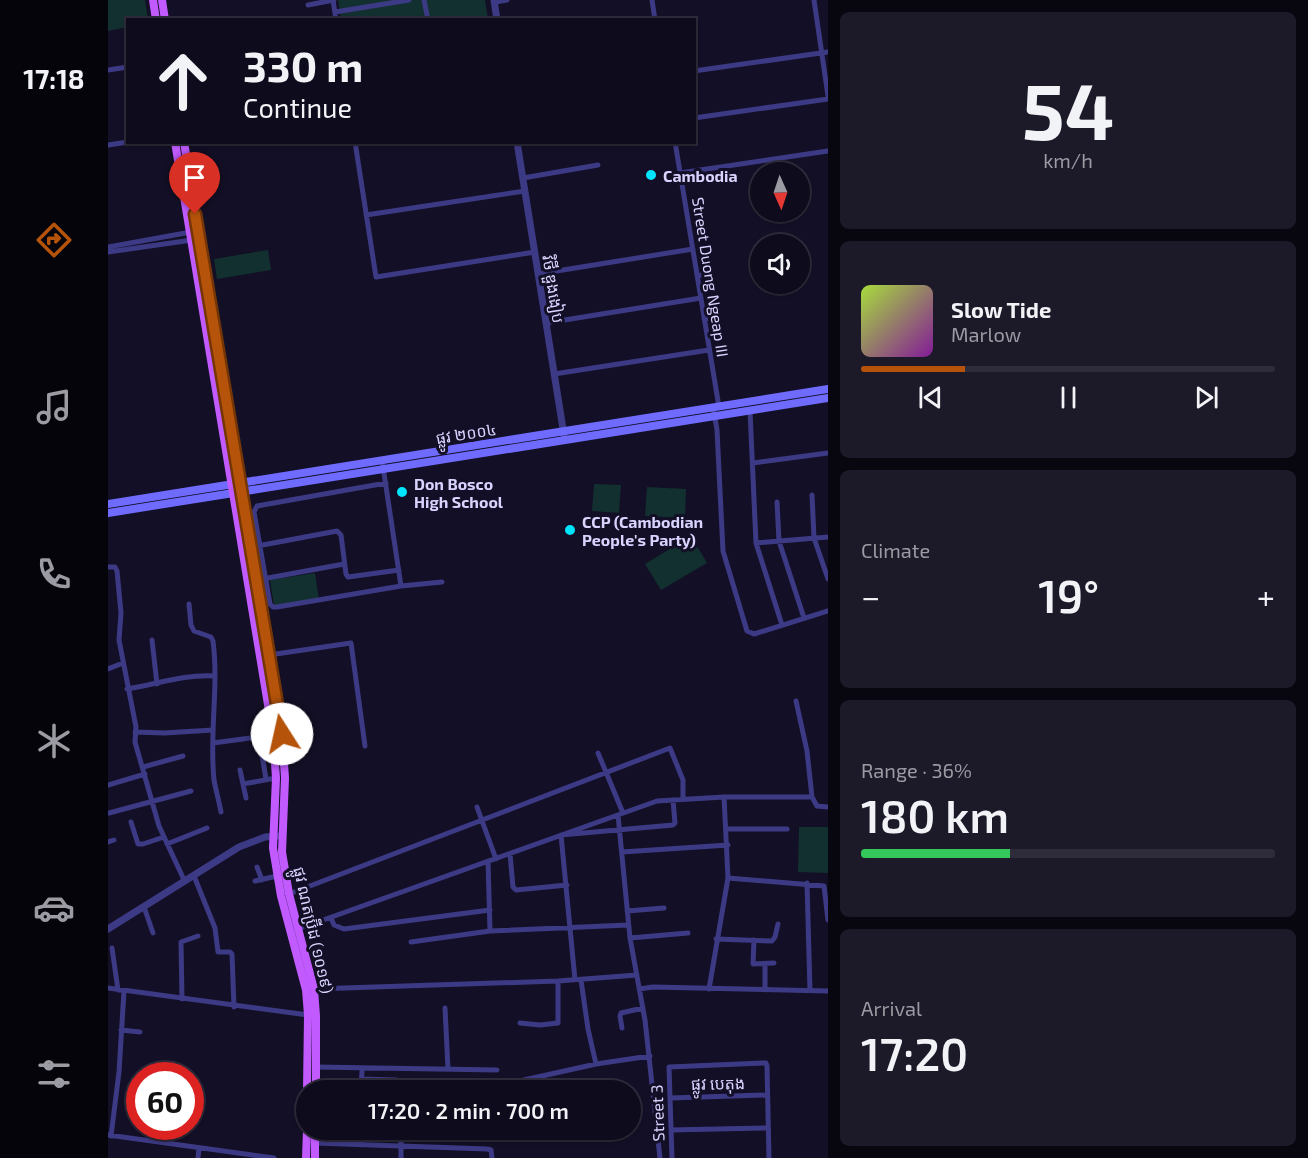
<!DOCTYPE html>
<html lang="en">
<head>
<meta charset="utf-8">
<style>
  body { margin:0; font-family:"Exo 2","Noto Sans Khmer",sans-serif; background:#1c1929; color:#f1f3f6; height:100vh; display:flex; flex-direction:column; font-size:22px; white-space:nowrap }
  * { box-sizing:border-box; margin:0 }
  p { font-size:20px; color:#9b9ba3 }
  .icon { flex:none; width:33px; height:33px; fill:none; stroke:currentColor; stroke-width:2; stroke-linecap:round; stroke-linejoin:round }
  .map { position:relative; flex:1; overflow:hidden }
  .sheet { display:flex; flex-direction:column; gap:12px; padding:12px; background:#08060f; width:480px }
  .sheet>* { flex:none }
  .top-card { position:absolute; left:18px; top:18px; width:570px; height:126px; border-radius:0px; box-shadow:0 2px 4px #0004,0 0 0 2px #2e2b3b; background:#0e0b1c; color:#f1f3f6; overflow:hidden }
  .needle { width:39px; rotate:177deg }
  .tools { position:absolute; left:642px; top:162px; display:grid; gap:12px }
  .tools a { display:grid; place-items:center; width:60px; height:60px; border-radius:50%; background:#0e0b1c; box-shadow:0 2px 4px #0004,0 0 0 2px #2e2b3b; font-size:30px }
  .speed { position:absolute; left:18px; top:1062px; display:flex; gap:12px; font-size:30px; font-weight:700; text-align:center }
  .speed>* { display:grid; place-content:center; width:78px; height:78px; border-radius:50%; background:#0e0b1c; box-shadow:0 2px 4px #0004,0 0 0 2px #2e2b3b; line-height:1 }
  .speed .limit { border:9px solid #d22; background:#fff; color:#111 }
  .pin { position:absolute; display:grid; place-items:center; width:51px; height:51px; color:#fff; margin:-62px -26px; border-radius:50% 50% 50% 0; rotate:-45deg; box-shadow:0 0 6px #0007 }
  .pin .icon { rotate:45deg }
  .me { position:absolute; width:66px; margin:-33px; rotate:350deg; stroke-linejoin:round; filter:drop-shadow(0 0 4px #0008) }
  .turn { display:flex; align-items:center; gap:21px; height:126px; padding:0 18px; font-size:27px }
  .turn .icon { width:78px; height:78px; stroke-width:2.5 }
  .turn b { display:block; font-size:42px; line-height:51px }
  .big { font-size:45px; font-weight:600; line-height:1.1 }
  .sheet .widget { flex:1; display:flex; flex-direction:column; justify-content:center; gap:9px; min-width:0; padding:0 21px; border-radius:9px; background:#1c1929 }
  .sheet .dial { align-items:center; gap:0 }
  .dial b { font-size:78px; line-height:1 }
  .song { display:flex; align-items:center; gap:18px }
  .cover { width:72px; height:72px; border-radius:9px; background:linear-gradient(135deg,hsl(80 70% 55%),hsl(290 70% 35%)) }
  .played { height:6px; border-radius:3px; background:linear-gradient(90deg,#b45309 25%,#2e2b3b 25%) }
  .keys { display:flex; justify-content:space-around; direction:ltr }
  .heat { display:flex; justify-content:space-between; align-items:center; font-size:33px; direction:ltr }
  .charge { height:9px; border-radius:4px; background:linear-gradient(90deg,#34c759 36%,#2e2b3b 0) }
  .trip { position:absolute; left:188px; top:1080px; width:345px; height:60px; border-radius:30px; background:#0e0b1c; box-shadow:0 2px 4px #0004,0 0 0 2px #2e2b3b; font-weight:600; line-height:60px; text-align:center }
  main { display:flex; flex:1; min-height:0 }
  .tab-bar { display:flex; flex-direction:column; width:108px; justify-content:space-around; align-items:center; background:#06040b; color:#9b9ba3 }
  .tab-bar .icon { width:42px; height:42px }
  .tab-bar .active { color:#b45309 }
  .tab-bar b { font-size:27px; color:#f1f3f6 }
  .map>svg:first-child { display:block }
</style>
</head>
<body>
<main>
<nav class="tab-bar">
<b>17:18</b>
<svg class="icon active" aria-label="directions" viewBox="0 0 24 24"><path d="M12 3l9 9-9 9-9-9zM9 14v-3h6M13 9l2 2-2 2"/></svg>
<svg class="icon" aria-label="music" viewBox="0 0 24 24"><path d="M9 18V5l10-2v13"/><circle cx="6" cy="18" r="3"/><circle cx="16" cy="16" r="3"/></svg>
<svg class="icon" aria-label="phone" viewBox="0 0 24 24"><path d="M5 4h4l2 5-3 2q2 4 5 5l2-3 5 2v4C11 20 4 13 5 4z"/></svg>
<svg class="icon" aria-label="climate" viewBox="0 0 24 24"><path d="M12 3v18M4 7l16 10M4 17L20 7"/></svg>
<svg class="icon" aria-label="car" viewBox="0 0 24 24"><path d="M5 17H2v-5l4-1 3-4h7l3 4 3 1v5h-3M9 17h6M6 11h13"/><circle cx="7" cy="17" r="2"/><circle cx="17" cy="17" r="2"/></svg>
<svg class="icon" aria-label="filters" viewBox="0 0 24 24"><path d="M4 7h16M4 17h16"/><circle cx="9" cy="7" r="2"/><circle cx="15" cy="17" r="2"/></svg>
</nav>
<div class="map">
<svg width="720" height="1158" viewBox="0 0 720 1158">
  <rect width="100%" height="100%" fill="#130f26"/>
  <path fill="#12302f" d="M0,0H37L40,19L20,20L19,27L0,31Z
    M230,0H377L380,19H233Z
    M160,250L163,270L109,279L106,259Z
    M486,484L513,485L511,513L484,511Z
    M539,487L578,489L577,518L537,516Z
    M583,536L599,563L553,590L537,564Z
    M207,573L211,600L166,606L162,580Z
    M691,827H720V873L690,872Z"/>
  <g fill="none" stroke-linecap="round" stroke-linejoin="round">
    <path stroke="#3d3a85" stroke-width="5" d="M225,0L228,20
      M316,0L320,20
      M544,0L547,20
      M706,0L720,96
      M387,2L399,0
      M200,5L226,0
      M227,12L301,0
      M0,70L20,67
      M586,71L720,52
      M586,118L720,99
      M247,142L268,277L427,252
      M567,142L611,407
      M0,145L20,142
      M572,173L720,151
      M415,178L490,165
      M258,215L417,191
      M0,247L83,232
      M0,252L84,240
      M430,274L585,249
      M589,276L602,273
      M591,287L602,285
      M596,319L610,317
      M438,323L593,298
      M446,374L601,350
      M605,407L609,430L615,551L639,631L646,634L720,611
      M642,411L648,543L674,625
      M274,460L293,586
      M645,463L720,453
      M278,483L149,506L146,512L162,604L165,607H169L293,586L334,582
      M704,495L706,538L720,579
      M669,502L671,541L696,618
      M648,543L720,537
      M144,547L229,531L233,535L238,574L240,577L291,570
      M0,567H7L9,571L13,613L11,640L28,727L27,742L51,826L77,882
      M149,580L236,564
      M81,604L83,625L86,631L103,637L105,641C111,687 101,734 106,780C108,791 111,801 113,812
      M44,640L49,684
      M161,655L243,643L257,746
      M0,669L15,663
      M19,689C50,684 75,674 107,676
      M688,701L699,751L704,797
      M27,732L56,733L105,730
      M151,737L158,779
      M105,743L165,735
      M490,753L515,813
      M35,767L75,756
      M132,770L138,798
      M135,784L168,778
      M0,785L37,774
      M369,807L388,859
      M1,813L83,791
      M510,815L522,938L537,1020L552,1158
      M23,822L30,844H35L56,837
      M619,829H679
      M0,842L6,840
      M59,844L99,828
      M514,852L620,845
      M402,854L405,887L408,890L459,885
      M380,861L382,931
      M149,867L154,880
      M86,876L107,928L110,952H122L124,954L126,1007
      M620,878L716,886L720,920
      M147,881L169,876
      M699,883L702,991
      M181,894L562,748L575,780V798
      M36,907L45,933
      M519,911L556,908
      M223,918L226,925L236,929L382,910
      M190,929L549,801L616,797H704L709,806L720,807
      M522,938L580,933
      M608,939L664,941L667,937L670,924
      M646,940L645,964L666,963
      M303,942L382,931L520,925
      M4,948L10,990
      M467,980L453,835L565,825L567,823L565,800
      M473,980L480,1029L488,1064
      M0,988L200,1015
      M206,989L450,981L529,975
      M531,989L545,987L720,991
      M601,989L620,878L616,797
      M657,990V964
      M74,999L73,942L90,936
      M337,1008L340,1069
      M412,1023L432,1025L450,1023V981
      M514,1028L512,1016L513,1013L535,1008
      M13,1030L32,1032
      M208,1067L389,1070
      M253,1079L288,1080L292,1082L294,1090
      M407,1082L488,1064L542,1056
      M253,1090L254,1071
      M562,1098L659,1095
      M563,1130L660,1128
      M0,1135L166,1158
      M3,1136L11,1072L16,991
      M207,1143L379,1149L383,1150L384,1158
      M253,1145V1130
      M90,1158L91,1148
      M293,1158V1130
      M564,1158L561,1067L655,1063H658L659,1066L661,1158"/>
    <path stroke="#3d3a85" stroke-width="7" d="M386,0L389,20
      M409,142L456,435
      M0,929L131,847L157,837L170,836"/>
    <path stroke="#6f6bff" stroke-width="8" d="M0,504L720,389
      M0,513L720,398"/>
    <path stroke="#c25bff" stroke-width="8" d="M45,0L48,20
      M54,0L57,20
      M67,142L165,735L168,778L165,848L173,896L198,990L200,1015L199,1090
      M76,142L174,734L177,778L174,852L181,894L206,989L208,1016V1090
      M198,1158L199,1130
      M207,1158V1130"/>
  </g>
  <g fill="none" stroke-linecap="round" stroke-linejoin="round">
    <g stroke="#753606" stroke-width="15">
      <path id="route" d="M87,214L174,734"/>
    </g>
    <use href="#route" stroke="#b45309" stroke-width="10"/>
  </g>
  <g fill="#00e5ff" stroke="#130f26" stroke-width="2">
    <circle cx="543" cy="175" r="6"/>
    <circle cx="294" cy="492" r="6"/>
    <circle cx="462" cy="530" r="6"/>
  </g>
  <g text-anchor="middle" dominant-baseline="central" stroke-width="6" stroke-linejoin="round" paint-order="stroke">
    <g font-size="16" font-weight="bold" fill="#d9d4ff" stroke="#130f26" text-anchor="start">
      <text x="555" y="175">Cambodia</text>
      <text x="306" y="483">Don Bosco<tspan x="306" dy="18">High School</tspan></text>
      <text x="474" y="521">CCP (Cambodian<tspan x="474" dy="18">People's Party)</tspan></text>
    </g>
    <g font-size="16" fill="#d9d4ff" stroke="#130f26">
      <text transform="translate(603 277) rotate(81)">Street Duong Ngeap III</text>
      <text transform="translate(446 289) rotate(81)">វិថី ឌួងងៀប</text>
      <text transform="translate(358 433) rotate(-9)">ផ្លូវ ២០០៤</text>
      <text transform="translate(206 930) rotate(77)">ផ្លូវ ណតប្រ៊ីដ (១០១៩)</text>
      <text transform="translate(610 1083) rotate(-1)">ផ្លូវ បេតុង</text>
      <text transform="translate(549 1113) rotate(-92)">Street 3</text>
    </g>
  </g>
</svg>
<div class="tools">
<a><svg class="needle" viewBox="-14 -14 28 28"><path d="M0-13l5 13h-10z" fill="#e53935"/><path d="M0 13l5-13h-10z" fill="#9b9ba3"/></svg></a>
<a><svg class="icon" aria-label="sound" viewBox="0 0 24 24"><path d="M4 9h4l5-4v14l-5-4H4zM17 9q2 3 0 6"/></svg></a>
</div>
<div class="speed"><div class="limit">60</div></div>
<div class="pin" style="left:87px;top:214px;background:#d93025"><svg class="icon" aria-label="arrive" viewBox="0 0 24 24"><path d="M6 21V4h12l-3 4 3 4H6"/></svg></div>
<svg class="me" style="left:174px;top:734px" viewBox="-20 -20 40 40"><circle r="19" fill="#fff"/><path d="M0-13L10 11 0 6-10 11z" fill="#b45309"/></svg>
<div class="trip">17:20 · 2 min · 700 m</div>
<div class="top-card">
<div class="turn"><svg class="icon" aria-label="ahead" viewBox="0 0 24 24"><path d="M12 20V5M6 11l6-6 6 6"/></svg><div><b>330 m</b>Continue</div></div>
</div>
</div>
<section class="sheet">
<div class="widget dial"><b>54</b><p>km/h</p></div>
<div class="widget">
<div class="song"><i class="cover"></i><div><b>Slow Tide</b><p>Marlow</p></div></div>
<div class="played"></div>
<div class="keys"><svg class="icon" aria-label="previous" viewBox="0 0 24 24"><path d="M18 5L8 12l10 7zM5 5v14"/></svg><svg class="icon" aria-label="pause" viewBox="0 0 24 24"><path d="M8 5v14M16 5v14"/></svg><svg class="icon" aria-label="next" viewBox="0 0 24 24"><path d="M6 5l10 7-10 7zM19 5v14"/></svg></div>
</div>
<div class="widget"><p>Climate</p>
<div class="heat"><a>−</a><b class="big">19°</b><a>+</a></div>
</div>
<div class="widget"><p>Range · 36%</p><b class="big">180 km</b><div class="charge"></div></div>
<div class="widget"><p>Arrival</p><b class="big">17:20</b></div>
</section>
</main>
</body>
</html>
